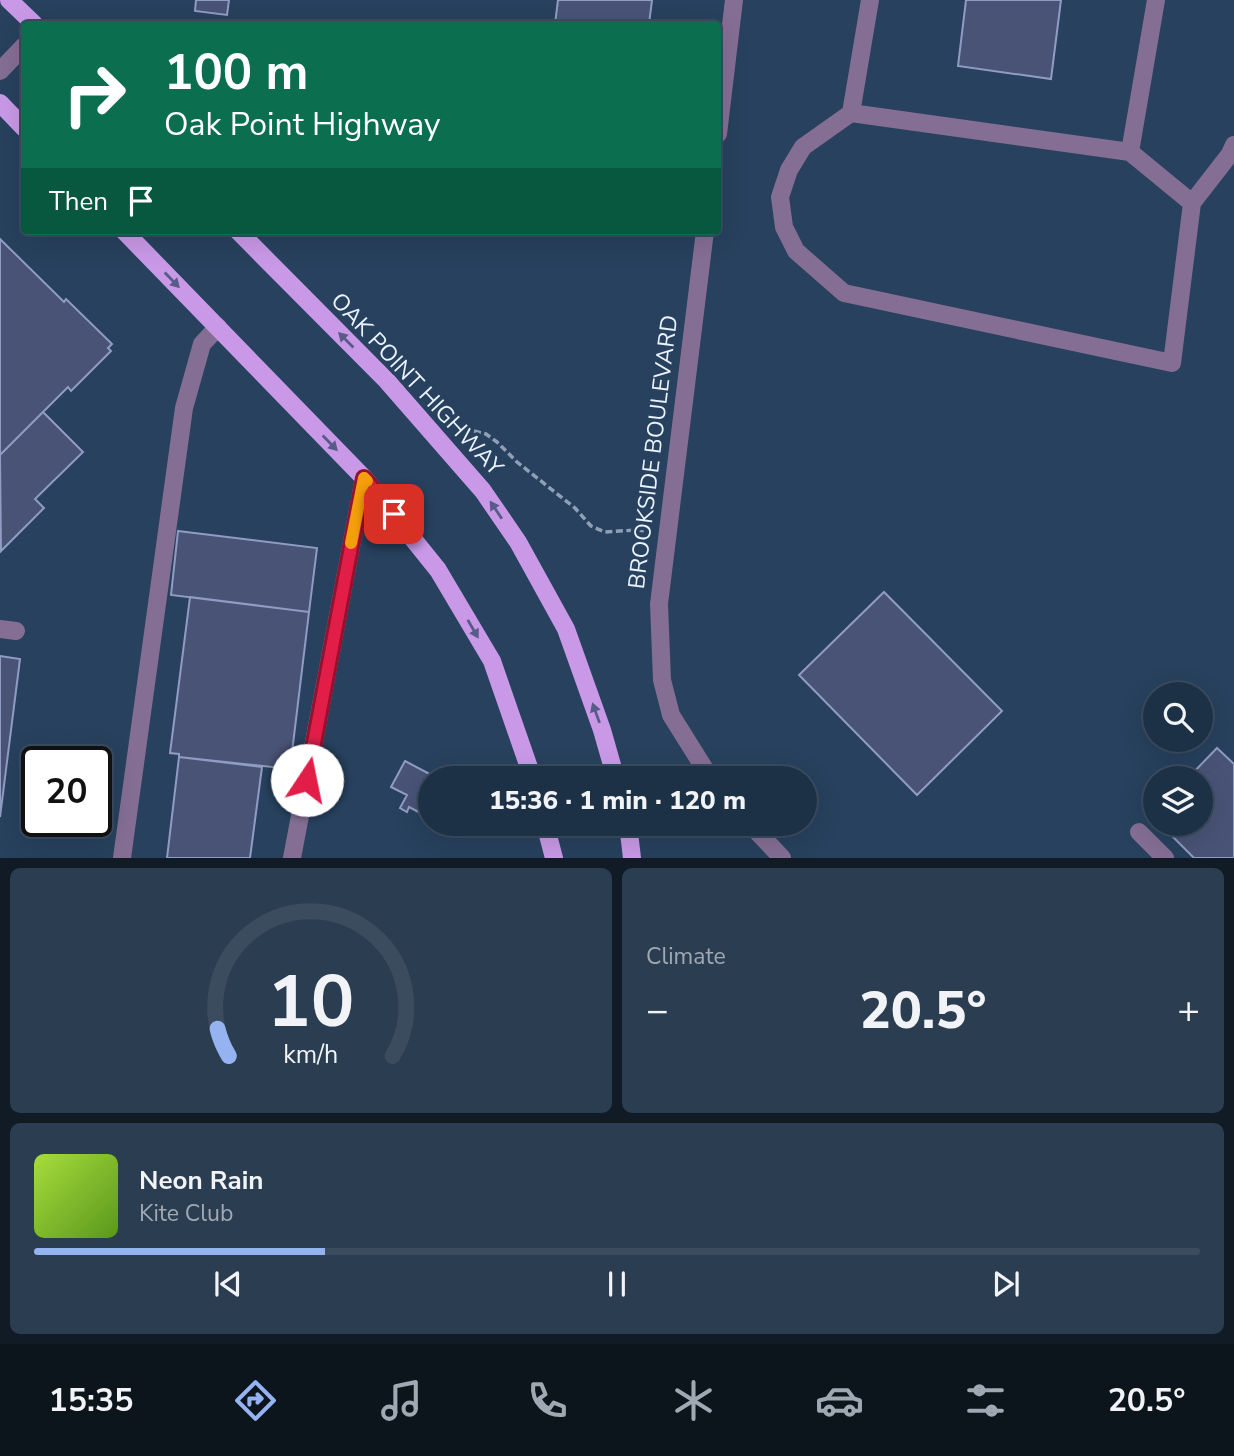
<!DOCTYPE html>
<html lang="en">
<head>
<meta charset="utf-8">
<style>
  body { margin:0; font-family:"Nunito Sans",sans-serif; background:#2a3d51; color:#f1f3f6; height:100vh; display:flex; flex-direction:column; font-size:26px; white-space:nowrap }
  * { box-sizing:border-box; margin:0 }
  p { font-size:23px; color:#a0a9b3 }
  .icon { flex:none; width:38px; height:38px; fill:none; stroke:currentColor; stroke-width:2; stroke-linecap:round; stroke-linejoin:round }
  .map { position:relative; height:858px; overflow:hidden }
  .details { display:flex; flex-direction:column; gap:10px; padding:10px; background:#101b26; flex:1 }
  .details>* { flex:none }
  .guide { position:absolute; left:21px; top:21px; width:700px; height:214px; border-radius:7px; box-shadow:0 7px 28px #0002,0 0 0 2px #3b4c5f; background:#0b6e4f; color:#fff; overflow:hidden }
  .buttons { position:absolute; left:1143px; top:682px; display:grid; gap:14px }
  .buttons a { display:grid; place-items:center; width:70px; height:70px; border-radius:50%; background:#1d3146; box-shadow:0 7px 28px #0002,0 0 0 2px #3b4c5f; font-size:35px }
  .speed { position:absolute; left:21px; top:746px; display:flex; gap:14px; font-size:35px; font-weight:700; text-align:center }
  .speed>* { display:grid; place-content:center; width:91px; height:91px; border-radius:50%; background:#1d3146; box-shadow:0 7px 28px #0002,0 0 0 2px #3b4c5f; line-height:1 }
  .speed .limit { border:4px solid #111; border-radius:10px; background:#fff; color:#111 }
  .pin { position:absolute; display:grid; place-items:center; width:60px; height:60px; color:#fff; margin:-30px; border-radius:14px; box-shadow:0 4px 10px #0006 }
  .me { position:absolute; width:77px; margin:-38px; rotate:11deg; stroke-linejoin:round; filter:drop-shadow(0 0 5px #0008) }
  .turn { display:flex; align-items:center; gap:24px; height:147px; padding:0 28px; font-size:32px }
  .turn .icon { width:91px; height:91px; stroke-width:2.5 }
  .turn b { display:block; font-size:49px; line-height:60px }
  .then { display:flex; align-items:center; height:66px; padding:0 28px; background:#0003; gap:14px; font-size:26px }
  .big { font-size:52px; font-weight:800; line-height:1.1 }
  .details .tile { flex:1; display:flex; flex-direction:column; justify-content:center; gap:10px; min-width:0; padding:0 24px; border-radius:10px; background:#2a3d51 }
  .details .dial { align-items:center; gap:0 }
  .dial svg { height:182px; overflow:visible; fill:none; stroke:#3b4c5f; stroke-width:7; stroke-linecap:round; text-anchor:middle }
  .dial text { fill:#f1f3f6; stroke:none }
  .song { display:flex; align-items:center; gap:21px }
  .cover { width:84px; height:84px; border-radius:10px; background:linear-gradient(135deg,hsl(80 70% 55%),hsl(90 70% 35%)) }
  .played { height:7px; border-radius:4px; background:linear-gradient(90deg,#95b2f1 25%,#3b4c5f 25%) }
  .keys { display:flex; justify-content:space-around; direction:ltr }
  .heat { display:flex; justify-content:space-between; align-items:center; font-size:38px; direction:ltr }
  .details .tiles { flex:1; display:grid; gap:10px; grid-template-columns:1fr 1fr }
  .tile:last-child { grid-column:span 2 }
  .trip { position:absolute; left:418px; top:766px; width:399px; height:70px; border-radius:35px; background:#1d3146; box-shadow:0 7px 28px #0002,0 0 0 2px #3b4c5f; font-weight:800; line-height:70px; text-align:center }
  .tabs { display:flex; height:112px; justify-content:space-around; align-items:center; background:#0c141c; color:#a0a9b3 }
  .tabs .icon { width:49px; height:49px }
  .tabs .current { color:#95b2f1 }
  .tabs b { font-size:32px; color:#f1f3f6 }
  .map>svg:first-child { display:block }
</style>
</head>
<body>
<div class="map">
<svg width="1234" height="858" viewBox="0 0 1234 858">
  <rect width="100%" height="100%" fill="#27415e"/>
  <path fill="#495376" stroke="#909cc3" stroke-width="2" d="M196,0H229L227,15L195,11Z
    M558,0H652L649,24H555Z
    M966,0H1061L1051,79L958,66Z
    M0,239L64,302L66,299L112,344L108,348L111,351L71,391L68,387L0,455Z
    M43,412L83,452L35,499L44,508L1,551L0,455Z
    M178,531L317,548L309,612L171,595Z
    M884,592L1002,711L917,795L799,675Z
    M190,597L309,612L290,769L179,757V754L170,753Z
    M0,656L20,659L0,817Z
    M1217,748L1234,764V858H1194L1160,824H1200V779H1187Z
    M179,757L262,767L250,858H167Z
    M405,761L439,779H430V818L409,807L407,812L400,808L407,795L391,787Z"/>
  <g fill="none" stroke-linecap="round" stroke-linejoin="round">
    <path stroke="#8fa0b4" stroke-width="3.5" stroke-dasharray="7 3.5" stroke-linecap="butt" d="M474,431L486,434L497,442L517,462L575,508L591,526L605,532L636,530L648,531"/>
    <path stroke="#856e94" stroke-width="18" d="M870,0L851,113L1130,152L1156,0
      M0,71L24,46
      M851,113L803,147L789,170L780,197L784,227L796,251L844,293L1172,363L1192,203L1130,152
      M718,134L734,0
      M1192,203L1230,154L1234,145
      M705,231L659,604L662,680L671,715L711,779
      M0,629L16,631
      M750,824L782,858
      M1139,832L1165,858
      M122,858L184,408L202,344L218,327
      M292,858L364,478"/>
    <path stroke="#c999e7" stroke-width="18" d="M9,0L34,24
      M0,103L24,128
      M124,231L364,478L438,570L492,661L533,779
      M238,231L387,381L483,491L518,542L566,629L602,730L616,779
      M545,824L554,858
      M628,824L632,858"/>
  </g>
  <defs><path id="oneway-solid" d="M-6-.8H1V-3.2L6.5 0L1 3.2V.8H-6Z" transform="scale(1.75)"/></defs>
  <g fill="#585b87">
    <use href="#oneway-solid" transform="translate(172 280) rotate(46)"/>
    <use href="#oneway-solid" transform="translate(346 340) rotate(-135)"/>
    <use href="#oneway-solid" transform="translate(330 443) rotate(46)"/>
    <use href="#oneway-solid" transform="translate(496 510) rotate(-124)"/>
    <use href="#oneway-solid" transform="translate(473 629) rotate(60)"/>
    <use href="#oneway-solid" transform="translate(596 713) rotate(-110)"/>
  </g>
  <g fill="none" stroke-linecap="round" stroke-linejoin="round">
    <g stroke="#92132f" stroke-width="18">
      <path id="route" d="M307,780L364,478L394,514"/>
    </g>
    <use href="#route" stroke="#e11d48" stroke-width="12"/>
    <path stroke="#f59e0b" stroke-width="12" d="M351,543L364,478L367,481"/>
  </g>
  <g text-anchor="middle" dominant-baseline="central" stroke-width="7" stroke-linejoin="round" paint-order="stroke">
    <g font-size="23" fill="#eaf3fe" stroke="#27415e">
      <text transform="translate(417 384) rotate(47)">OAK POINT HIGHWAY</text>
      <text transform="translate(653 452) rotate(-83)">BROOKSIDE BOULEVARD</text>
    </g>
  </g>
</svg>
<div class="buttons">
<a><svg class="icon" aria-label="search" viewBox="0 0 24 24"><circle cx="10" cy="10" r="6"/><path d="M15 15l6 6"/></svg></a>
<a><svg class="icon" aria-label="layers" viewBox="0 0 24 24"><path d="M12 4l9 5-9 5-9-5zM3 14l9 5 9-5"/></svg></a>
</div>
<div class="speed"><div class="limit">20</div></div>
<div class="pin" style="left:394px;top:514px;background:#d93025"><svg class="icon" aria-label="arrive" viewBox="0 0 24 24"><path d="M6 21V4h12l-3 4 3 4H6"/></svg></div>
<svg class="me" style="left:307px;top:780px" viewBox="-20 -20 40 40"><circle r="19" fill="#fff"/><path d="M0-13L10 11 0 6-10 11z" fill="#e11d48"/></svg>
<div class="trip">15:36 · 1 min · 120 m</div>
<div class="guide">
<div class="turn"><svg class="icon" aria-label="right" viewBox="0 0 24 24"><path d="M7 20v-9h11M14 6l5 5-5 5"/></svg><div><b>100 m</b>Oak Point Highway</div></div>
<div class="then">Then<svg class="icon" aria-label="arrive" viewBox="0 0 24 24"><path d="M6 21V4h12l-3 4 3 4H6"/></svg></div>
</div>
</div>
<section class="details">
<div class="tiles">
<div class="tile dial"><svg viewBox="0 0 100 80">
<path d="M14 69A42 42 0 1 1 86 69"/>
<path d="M14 69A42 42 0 0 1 9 57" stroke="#95b2f1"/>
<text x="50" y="56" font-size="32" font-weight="700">10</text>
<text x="50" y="72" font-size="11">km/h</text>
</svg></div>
<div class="tile"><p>Climate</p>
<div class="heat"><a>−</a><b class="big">20.5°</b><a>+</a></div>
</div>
<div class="tile">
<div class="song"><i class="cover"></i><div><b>Neon Rain</b><p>Kite Club</p></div></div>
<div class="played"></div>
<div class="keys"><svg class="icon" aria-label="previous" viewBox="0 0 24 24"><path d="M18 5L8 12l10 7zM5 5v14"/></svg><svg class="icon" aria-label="pause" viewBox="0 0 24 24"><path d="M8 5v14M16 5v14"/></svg><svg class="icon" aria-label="next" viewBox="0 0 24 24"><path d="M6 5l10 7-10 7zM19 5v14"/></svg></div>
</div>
</div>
</section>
<nav class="tabs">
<b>15:35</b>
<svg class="icon current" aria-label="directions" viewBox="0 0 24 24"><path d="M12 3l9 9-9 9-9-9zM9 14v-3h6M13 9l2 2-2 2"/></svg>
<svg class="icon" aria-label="music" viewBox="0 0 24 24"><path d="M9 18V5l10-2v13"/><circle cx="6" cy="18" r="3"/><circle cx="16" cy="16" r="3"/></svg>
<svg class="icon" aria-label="phone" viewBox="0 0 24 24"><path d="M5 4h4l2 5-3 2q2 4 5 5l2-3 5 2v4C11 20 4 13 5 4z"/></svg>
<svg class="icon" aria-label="climate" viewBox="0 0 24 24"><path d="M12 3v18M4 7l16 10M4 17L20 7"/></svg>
<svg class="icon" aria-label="car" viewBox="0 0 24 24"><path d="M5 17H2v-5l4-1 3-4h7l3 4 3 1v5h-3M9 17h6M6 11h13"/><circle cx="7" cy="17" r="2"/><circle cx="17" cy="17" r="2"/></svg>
<svg class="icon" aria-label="filters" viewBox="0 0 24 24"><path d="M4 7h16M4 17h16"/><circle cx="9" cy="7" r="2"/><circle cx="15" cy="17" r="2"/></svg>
<b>20.5°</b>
</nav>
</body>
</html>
